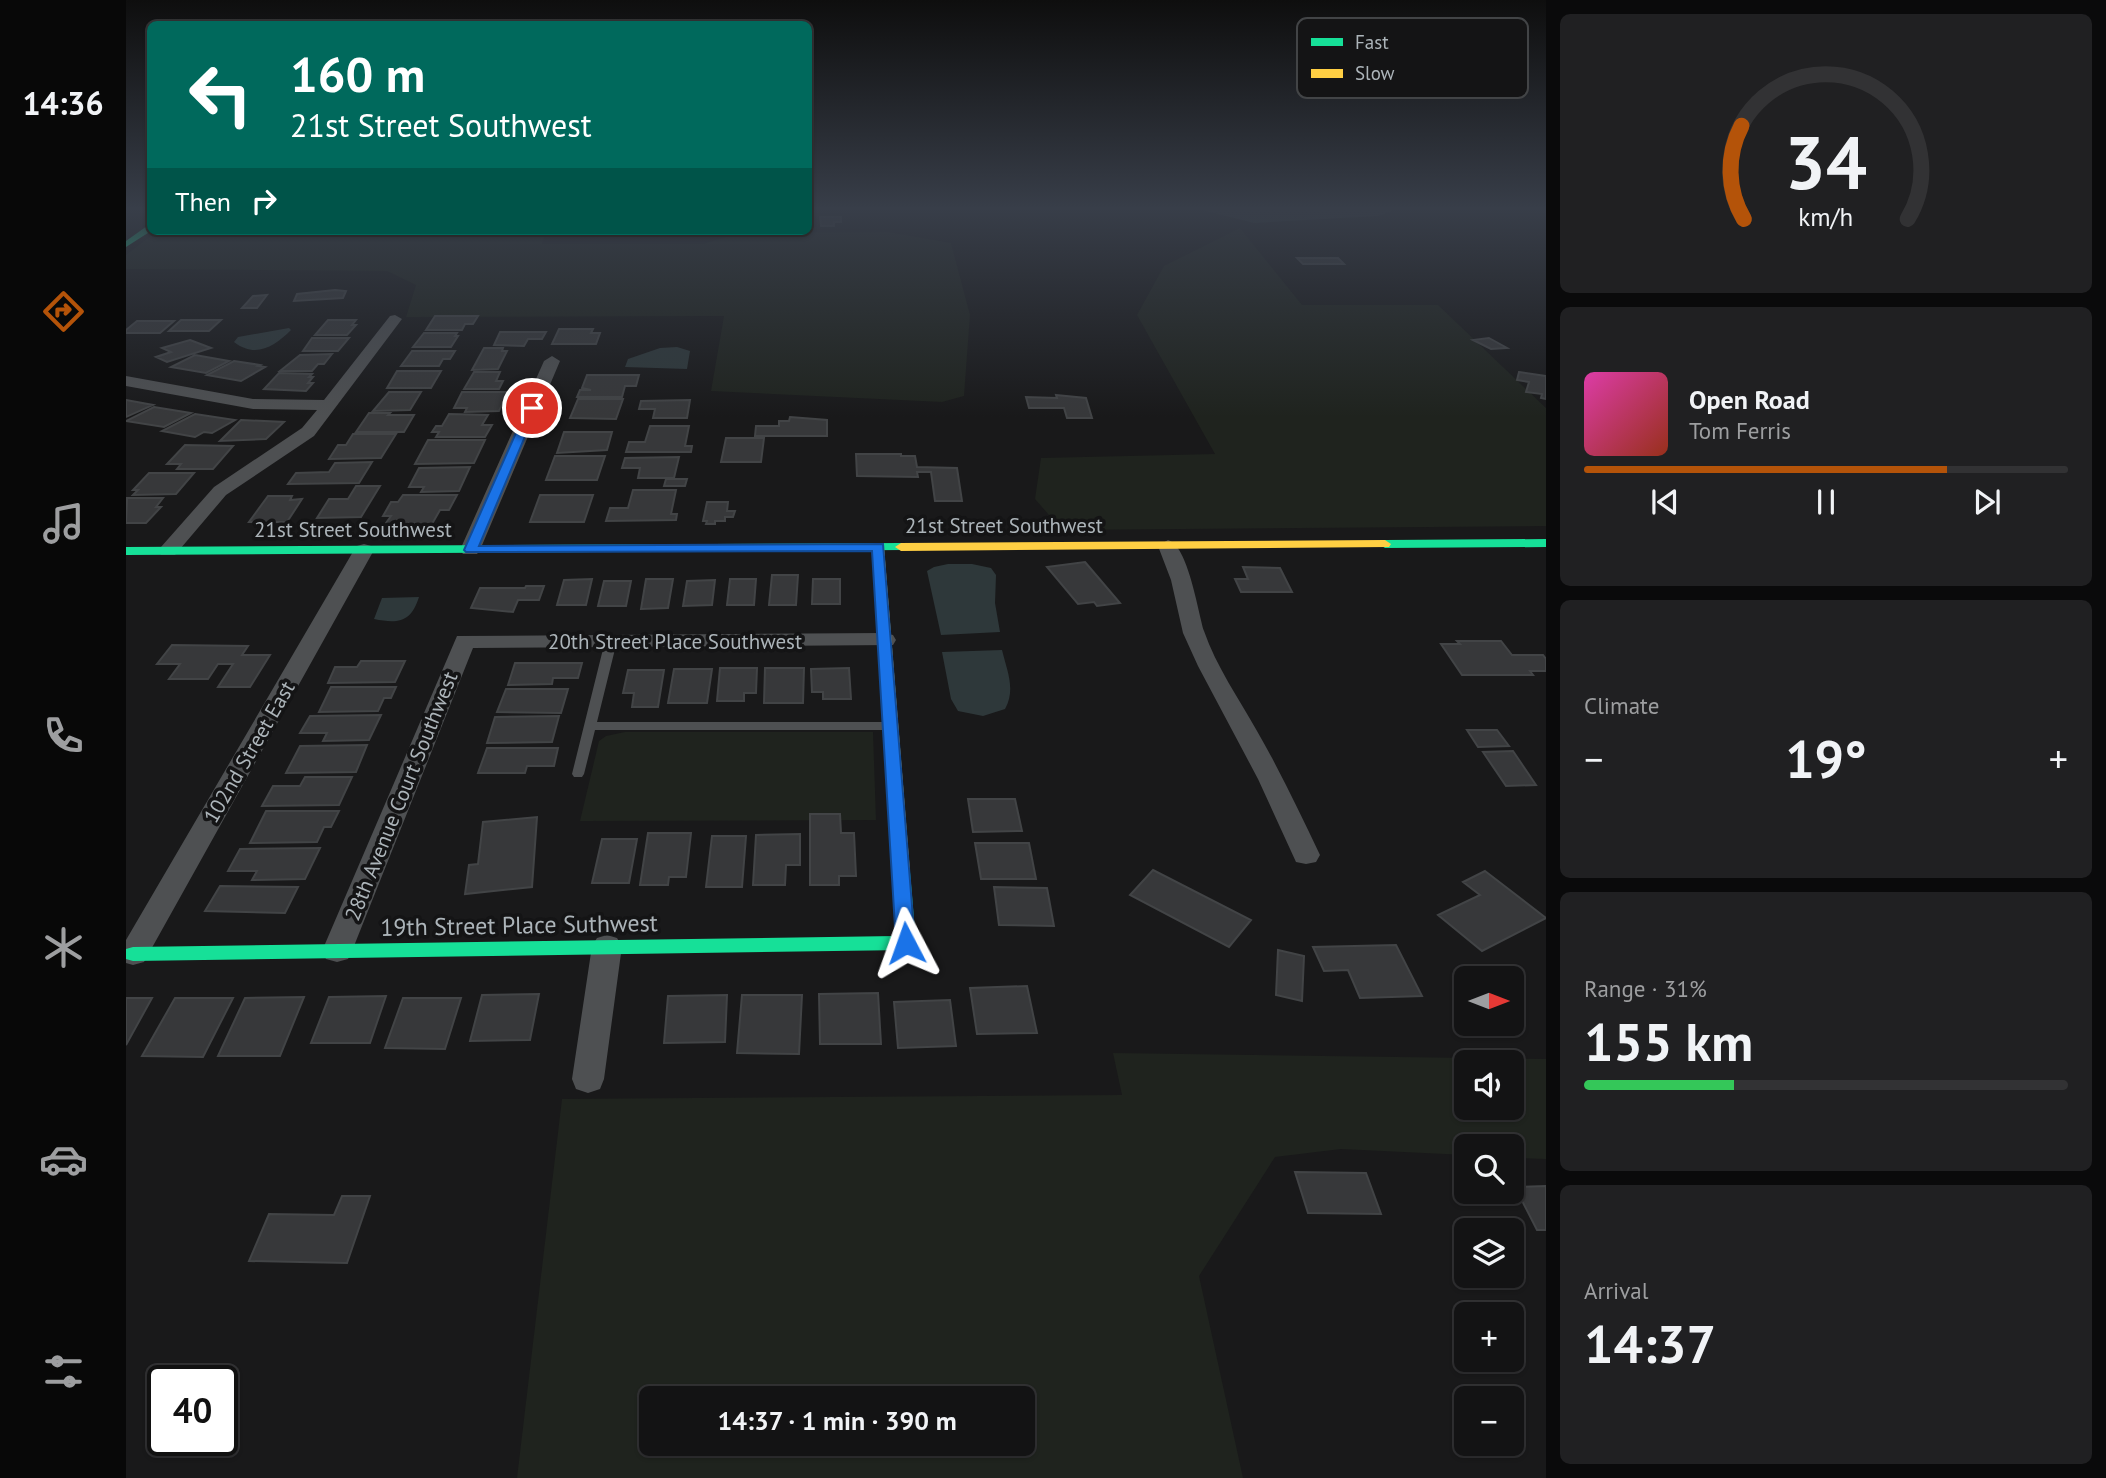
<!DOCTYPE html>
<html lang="en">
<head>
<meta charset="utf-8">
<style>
  body { margin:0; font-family:"PT Sans",sans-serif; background:#202022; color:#f1f3f6; height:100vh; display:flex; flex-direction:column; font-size:26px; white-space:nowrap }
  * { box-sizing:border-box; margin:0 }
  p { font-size:23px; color:#9d9ea0 }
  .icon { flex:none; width:38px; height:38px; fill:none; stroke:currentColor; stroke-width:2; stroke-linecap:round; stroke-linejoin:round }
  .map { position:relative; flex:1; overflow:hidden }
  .drawer { display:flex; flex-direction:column; gap:14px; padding:14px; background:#0a0a0b; width:560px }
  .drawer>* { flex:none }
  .banner { position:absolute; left:21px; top:21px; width:665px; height:214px; border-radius:10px; box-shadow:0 2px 5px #0004,0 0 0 2px #323234; background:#00695c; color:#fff; overflow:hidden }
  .needle { width:46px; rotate:90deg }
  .fabs { position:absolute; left:1328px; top:966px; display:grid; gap:14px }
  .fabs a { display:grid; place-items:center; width:70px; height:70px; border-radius:10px; background:#131314; box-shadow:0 2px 5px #0004,0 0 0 2px #323234; font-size:35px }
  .speed { position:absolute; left:21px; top:1365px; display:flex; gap:14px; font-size:35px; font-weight:700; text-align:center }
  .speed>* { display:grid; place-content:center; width:91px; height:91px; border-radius:50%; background:#131314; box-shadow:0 2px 5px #0004,0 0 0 2px #323234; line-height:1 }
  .speed .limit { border:4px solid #111; border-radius:10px; background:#fff; color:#111 }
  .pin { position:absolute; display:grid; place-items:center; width:60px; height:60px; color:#fff; margin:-30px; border:4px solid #fff; border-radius:50%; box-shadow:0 2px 7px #0007 }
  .me { position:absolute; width:77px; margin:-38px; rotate:356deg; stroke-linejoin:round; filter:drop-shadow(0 0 5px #0008) }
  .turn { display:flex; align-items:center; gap:24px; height:147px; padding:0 28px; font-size:32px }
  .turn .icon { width:91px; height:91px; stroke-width:2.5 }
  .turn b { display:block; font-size:49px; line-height:60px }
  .then { display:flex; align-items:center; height:66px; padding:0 28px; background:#0003; gap:14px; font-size:26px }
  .big { font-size:52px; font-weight:800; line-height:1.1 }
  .drawer .card { flex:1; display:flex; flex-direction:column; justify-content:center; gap:10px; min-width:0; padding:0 24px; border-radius:10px; background:#202022 }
  .drawer .dial { align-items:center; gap:0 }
  .dial svg { height:182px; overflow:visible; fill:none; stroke:#323234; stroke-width:7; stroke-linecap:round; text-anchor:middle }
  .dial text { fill:#f1f3f6; stroke:none }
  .song { display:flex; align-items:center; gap:21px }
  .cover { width:84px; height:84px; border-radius:10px; background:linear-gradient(135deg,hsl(320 70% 55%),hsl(10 70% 35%)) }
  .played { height:7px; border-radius:4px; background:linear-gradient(90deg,#b45309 75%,#323234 75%) }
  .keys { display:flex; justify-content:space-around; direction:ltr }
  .heat { display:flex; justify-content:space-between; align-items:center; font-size:38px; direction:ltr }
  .charge { height:10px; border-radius:5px; background:linear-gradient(90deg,#34c759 31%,#323234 0) }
  .trip { position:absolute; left:513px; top:1386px; width:396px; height:70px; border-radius:10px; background:#131314; box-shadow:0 2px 5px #0004,0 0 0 2px #323234; font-weight:800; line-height:70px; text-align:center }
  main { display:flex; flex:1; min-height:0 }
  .tab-bar { display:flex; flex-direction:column; width:126px; justify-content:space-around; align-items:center; background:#080808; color:#9d9ea0 }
  .tab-bar .icon { width:49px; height:49px }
  .tab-bar .active { color:#b45309 }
  .tab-bar b { font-size:32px; color:#f1f3f6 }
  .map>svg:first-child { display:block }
</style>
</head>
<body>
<main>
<nav class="tab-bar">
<b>14:36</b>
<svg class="icon active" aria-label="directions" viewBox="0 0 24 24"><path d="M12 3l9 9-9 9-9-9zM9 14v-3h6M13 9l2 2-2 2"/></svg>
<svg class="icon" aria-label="music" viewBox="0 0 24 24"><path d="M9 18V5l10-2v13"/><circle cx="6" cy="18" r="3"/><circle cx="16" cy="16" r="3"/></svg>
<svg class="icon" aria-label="phone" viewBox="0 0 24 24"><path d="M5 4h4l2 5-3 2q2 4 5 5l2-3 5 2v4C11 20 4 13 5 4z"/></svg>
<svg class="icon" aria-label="climate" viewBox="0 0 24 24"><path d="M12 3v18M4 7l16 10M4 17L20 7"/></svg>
<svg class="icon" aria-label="car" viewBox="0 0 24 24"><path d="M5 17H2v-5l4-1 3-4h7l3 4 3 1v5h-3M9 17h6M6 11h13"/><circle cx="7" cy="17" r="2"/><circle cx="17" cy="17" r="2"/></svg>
<svg class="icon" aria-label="filters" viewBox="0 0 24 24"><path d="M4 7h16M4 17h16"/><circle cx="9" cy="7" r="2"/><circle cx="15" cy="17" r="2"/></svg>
</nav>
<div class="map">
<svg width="1420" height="1478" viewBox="0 0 1420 1478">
  <rect width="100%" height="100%" fill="#19191a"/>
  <path fill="#1f231e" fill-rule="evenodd" d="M1114,228L1176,305H1312L1420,408V526L936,530L909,499L915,458L1089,454L1011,315L1038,266Z
    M31,231H420L416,244H577L614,233L762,232L825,243L844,315L838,396L816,402L585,391L598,316L280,317L290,285L261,271L0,269V255Z
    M499,732H747L750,820L454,821L473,741L480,736Z
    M987,1053L1420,1059V1159L1386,1158V1146H1340V1155L1215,1149L1149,1157L1073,1276L1117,1478H391L436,1099L996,1095ZM1340,1062H1386V1108H1340ZM525,1398H896V1444H525Z"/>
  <path fill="#2e383a" d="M1076,210H1269L1252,216L1128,223Z
    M163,328L165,330C149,346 130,359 108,342L112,337Z
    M551,347L564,351L561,369L499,367L502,359L534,348Z
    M822,564H846L865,568L870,575L869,603L874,632L815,635L801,571L808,567Z
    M293,597C285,622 273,624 248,619L256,598Z
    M876,650C881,671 890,689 879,709L857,716L832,711L825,699L816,652Z"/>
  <path fill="#37383a" stroke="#424446" stroke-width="2" d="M694,217H715V222H708V226H695Z
    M1171,258H1212L1218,264H1177Z
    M209,290L220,291L217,298L168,301L171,294Z
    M141,295L131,308H116L127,296Z
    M309,316H352L347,324H339L336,330H300Z
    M55,320H95L83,331H43Z
    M202,320H230L226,325H230L221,335H189Z
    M11,321H48L34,333H0V330Z
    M433,329H467L465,333H474L470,344H426Z
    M374,332H420L416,339H402L398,346L368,345Z
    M298,333H331L329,336H332L325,347H287Z
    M186,338H223L212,351H177Z
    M1363,338L1381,348L1365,349L1347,340Z
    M64,340L85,348L41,362L30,357L45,352L36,348Z
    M358,348H377L376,351H381L372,369L346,370Z
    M286,351H329L324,359H317L313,366H275Z
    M206,354L198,364H192L186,371H154L174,355Z
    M69,355L103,361L80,373L45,367Z
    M108,361L134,365L132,366L139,367L115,381L81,375Z
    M271,371H315L305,388H261Z
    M348,372H374L370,381H377L373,389H338Z
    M1393,372L1420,376V399L1415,398L1416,394L1400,392L1403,382L1391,380Z
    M153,373L186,374L183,377H187L182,383H187L180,391L138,389Z
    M461,375H513L510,386H499L496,397H451L454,390H465L456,388Z
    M263,392H295L284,410L247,411Z
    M336,392H382L373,411L339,412L341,408H328Z
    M930,395L960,398L966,418H941L938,408H903L900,397L931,398Z
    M452,399H497L490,419L444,418Z
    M0,400L27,405L0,417Z
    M564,400L561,418H527L529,409H513L515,401Z
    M28,407L65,413L38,427L0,421Z
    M243,413H264L262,415H288L278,432H230Z
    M69,414L109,420L86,433L78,432L69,437L36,431Z
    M323,414L362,415L356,425H366L359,437H310L313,432H306L310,426H316Z
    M664,417L701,420V436H629L630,426H653V421H663Z
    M115,420L158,422L140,439L94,441Z
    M524,426H563L559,446H566L565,452H500L503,442H519Z
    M438,432H486L481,450L431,453Z
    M227,434H270L255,458L203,459L212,445H220Z
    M600,438H638L635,462H595Z
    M302,440H359L348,463L289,464Z
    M59,445L107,446L87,469H51L55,464H41Z
    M730,454H775V456H789L791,467L831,468L836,501H809L805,472H791L792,477L731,476Z
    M429,456H479L471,480H420Z
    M553,457L548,478H512L514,468H496L499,458Z
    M246,462L233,483L162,484L170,473L203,472L209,463Z
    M344,467L333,491L295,492L298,487H283L293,468Z
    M23,473H68L50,494L7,495L12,490H7Z
    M540,479H561L559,486H538Z
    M230,486H254L235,517L191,518L203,499H222Z
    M507,490H550L545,514H551L550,520L480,521L484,508H502Z
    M277,495H331L323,510H314L306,524L260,523L265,516H257L265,502H272Z
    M414,495H467L458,522H404Z
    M142,496H166L164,500L176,499L161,522H123Z
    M1,498H37L30,507H35L20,523H0Z
    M581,502H602L601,511H609L607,517H599V521H589V524H580L581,521H577Z
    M959,562L994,603L971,606L968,602L952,604L921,567Z
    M1117,567L1154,568L1166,592H1115L1109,579H1122Z
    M646,575H672L670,605H643Z
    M466,579L460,605H431L438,580Z
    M520,579H547L542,608L515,609Z
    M604,579H630L628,605H601Z
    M687,579H714V604H686Z
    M589,580L586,605L557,606L561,581Z
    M478,581H505L500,606H472Z
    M400,586H418L413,600H392L387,612L345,608L354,588H399Z
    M1331,641H1375L1386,655H1417L1420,659V671H1404L1407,675H1336L1315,644H1334Z
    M46,645L122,646L116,655H144L124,687H92L107,664H92L82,679H43L54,664H31Z
    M235,661H279L269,682L202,683L209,667H231Z
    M389,663H456L452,678H427L426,684L382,685Z
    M594,668H631L630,693H618V701H591Z
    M639,668H678L677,703H638Z
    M723,668L725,699H697V692H686L685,669Z
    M548,669H586L581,703H542Z
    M502,670H538L532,707H506L508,693H497Z
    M205,687H270L265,698H258L252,711L193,712Z
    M380,689H442L435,713L371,712Z
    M255,715L243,740L197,741L201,733H174L184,716Z
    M433,716L426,742L361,743L369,717Z
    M1341,730H1371L1383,746L1352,747Z
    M241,745L230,772L160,773L174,746Z
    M361,748H432L428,766H401L399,773H352Z
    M1387,751L1410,785L1380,786L1357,752Z
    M179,777H226L213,805L136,806L147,786H174Z
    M842,799H889L896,831L847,832Z
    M140,811H213L205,827H198L191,842L124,843Z
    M684,814H714L715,833H728L730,876H713V885H684Z
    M411,817L406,887L339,894L343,865L352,864L357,822Z
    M522,833H565L560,877H543L542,885H514Z
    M674,834V865H660L659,885H627L630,835Z
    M586,836H620L616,887H580Z
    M476,839H511L503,883H466Z
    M849,843H903L910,879H855Z
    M194,848L179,879L126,880L131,871H102L114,849Z
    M1027,870L1125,920L1103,947L1004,895Z
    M1359,871L1420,918L1356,951L1312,915L1354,895L1337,882Z
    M94,886L172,887L159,913L79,911Z
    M868,887L921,888L928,926L873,925Z
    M1270,945L1296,996L1234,998L1222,970L1198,971L1187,947Z
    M1152,950L1178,956L1176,1001L1150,995Z
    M901,986L911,1033L851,1034L844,988Z
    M752,993L755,1044H694L693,994Z
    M413,994L404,1040L344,1041L356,995Z
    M601,995L599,1042L538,1043L542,996Z
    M616,995H676L673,1054L611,1053Z
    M260,996L244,1043H185L203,997Z
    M178,997L154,1056H92L119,998Z
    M0,998H26L0,1045Z
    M49,998H107L77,1057L16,1056Z
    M277,998H335L319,1049L259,1048Z
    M824,1000L830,1046L772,1048L768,1002Z
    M1169,1172L1240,1173L1255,1214L1182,1213Z
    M1420,1186V1230H1411L1389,1187Z
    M216,1196H244L221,1263L123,1261L143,1214L208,1215Z"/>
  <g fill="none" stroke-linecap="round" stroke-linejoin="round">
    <path fill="#4e5052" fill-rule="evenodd" d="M485,638L491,641L471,722H764L770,726L764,730H469L458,774L456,777H448L446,774L479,641Z"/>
    <path fill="#4e5052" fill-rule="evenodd" d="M269,315L276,319L188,436L100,495L49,555H35L32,551L35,547L88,487L176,428L191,410L127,409L0,386V376L127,399L198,400L264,316Z
      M426,356L434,361L354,550L351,554H337L334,550L418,361Z
      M1042,540C1062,545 1072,612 1078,631C1090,666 1113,699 1131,731C1154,771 1174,813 1194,855L1190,862L1180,864L1170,862L1132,779L1072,666L1057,633L1045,580L1032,546Z
      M238,544L245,546L248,550L18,962L7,965L0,963V940L228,550L231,546Z
      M759,633L767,635L770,640L767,645L347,648L226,951L222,959L211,962L200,959L196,951L331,636Z
      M481,935L491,938L496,946L478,1079L474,1089L462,1093L450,1089L446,1079L466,946L471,938Z"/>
    <path fill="#16e098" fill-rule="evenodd" d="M21,226H24L25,231L0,247V241Z
      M1420,539V547L1259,548L1253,544L1259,540Z
      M775,543L779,544V550L0,555V547Z
      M775,866L781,868L784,872L790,943L787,948L780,950L7,961L0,959V949L7,947L770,936L766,872L769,868Z"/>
    <path fill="#ffcf43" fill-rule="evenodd" d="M1259,540L1265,544L1263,547L775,551L769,547L775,543Z
      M752,543L758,547L784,872L781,876H769L766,872L746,547Z"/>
  </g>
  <linearGradient id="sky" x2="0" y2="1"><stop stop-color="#0e0e0e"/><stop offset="0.5" stop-color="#383e49"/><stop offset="1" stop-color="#383e49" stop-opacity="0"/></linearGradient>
  <rect width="1420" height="417" fill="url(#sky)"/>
  <path fill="#1a73e8" stroke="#114b97" stroke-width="2" d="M406,405L411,408L353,546L757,544L789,943L786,948H773L770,943L746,551L340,552L338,550L401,408Z"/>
  <g text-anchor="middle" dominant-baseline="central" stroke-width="7" stroke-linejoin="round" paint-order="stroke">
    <g font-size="21" fill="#acb4b9" stroke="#141415">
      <text x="878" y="525">21st Street Southwest</text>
      <text x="227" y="529">21st Street Southwest</text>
      <text x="549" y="641">20th Street Place Southwest</text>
      <text transform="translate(123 752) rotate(-60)">102nd Street East</text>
      <text transform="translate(275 796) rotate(-68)">28th Avenue Court Southwest</text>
    </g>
    <g font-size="24" fill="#acb4b9" stroke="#141415">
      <text transform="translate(393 925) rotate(-1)">19th Street Place Suthwest</text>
    </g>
  </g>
  <rect x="1171" y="18" width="231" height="80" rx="10" fill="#141415" stroke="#424446" stroke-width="2"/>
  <rect x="1185" y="38" width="32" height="8" fill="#16e098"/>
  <rect x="1185" y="69" width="32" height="9" fill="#ffcf43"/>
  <g font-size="19" fill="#acb4b9">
    <text x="1229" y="49">Fast</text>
    <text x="1229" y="80">Slow</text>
  </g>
</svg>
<div class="fabs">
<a><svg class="needle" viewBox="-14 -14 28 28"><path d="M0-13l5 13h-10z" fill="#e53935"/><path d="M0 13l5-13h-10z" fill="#9d9ea0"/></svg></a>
<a><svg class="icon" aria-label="sound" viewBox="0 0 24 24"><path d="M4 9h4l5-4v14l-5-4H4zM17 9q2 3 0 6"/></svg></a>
<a><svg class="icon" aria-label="search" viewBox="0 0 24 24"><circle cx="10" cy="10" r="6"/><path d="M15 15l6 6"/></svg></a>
<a><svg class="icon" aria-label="layers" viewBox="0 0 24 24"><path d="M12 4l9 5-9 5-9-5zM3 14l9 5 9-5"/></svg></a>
<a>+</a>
<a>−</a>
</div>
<div class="speed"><div class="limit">40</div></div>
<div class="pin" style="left:406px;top:408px;background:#d93025"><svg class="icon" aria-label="arrive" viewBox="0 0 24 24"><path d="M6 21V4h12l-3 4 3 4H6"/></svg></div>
<svg class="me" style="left:780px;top:943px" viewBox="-20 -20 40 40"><path d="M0-17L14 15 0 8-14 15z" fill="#1a73e8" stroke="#fff" stroke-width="4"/></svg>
<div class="trip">14:37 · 1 min · 390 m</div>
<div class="banner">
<div class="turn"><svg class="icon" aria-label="left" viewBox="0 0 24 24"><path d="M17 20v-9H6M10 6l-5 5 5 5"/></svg><div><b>160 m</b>21st Street Southwest</div></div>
<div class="then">Then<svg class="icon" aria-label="right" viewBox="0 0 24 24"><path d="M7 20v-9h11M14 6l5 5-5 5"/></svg></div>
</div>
</div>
<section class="drawer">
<div class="card dial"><svg viewBox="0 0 100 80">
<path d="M14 69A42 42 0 1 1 86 69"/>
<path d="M14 69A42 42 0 0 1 13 28" stroke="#b45309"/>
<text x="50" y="56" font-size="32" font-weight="700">34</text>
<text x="50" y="72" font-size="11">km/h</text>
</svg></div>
<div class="card">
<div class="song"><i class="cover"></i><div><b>Open Road</b><p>Tom Ferris</p></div></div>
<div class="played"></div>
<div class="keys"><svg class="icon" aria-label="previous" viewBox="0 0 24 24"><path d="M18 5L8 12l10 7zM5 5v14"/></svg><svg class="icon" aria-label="pause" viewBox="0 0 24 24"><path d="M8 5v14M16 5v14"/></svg><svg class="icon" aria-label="next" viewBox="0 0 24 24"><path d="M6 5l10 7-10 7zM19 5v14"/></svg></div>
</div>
<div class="card"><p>Climate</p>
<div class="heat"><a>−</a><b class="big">19°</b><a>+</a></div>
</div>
<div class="card"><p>Range · 31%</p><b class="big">155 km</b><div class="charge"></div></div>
<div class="card"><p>Arrival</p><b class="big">14:37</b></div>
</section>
</main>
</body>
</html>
